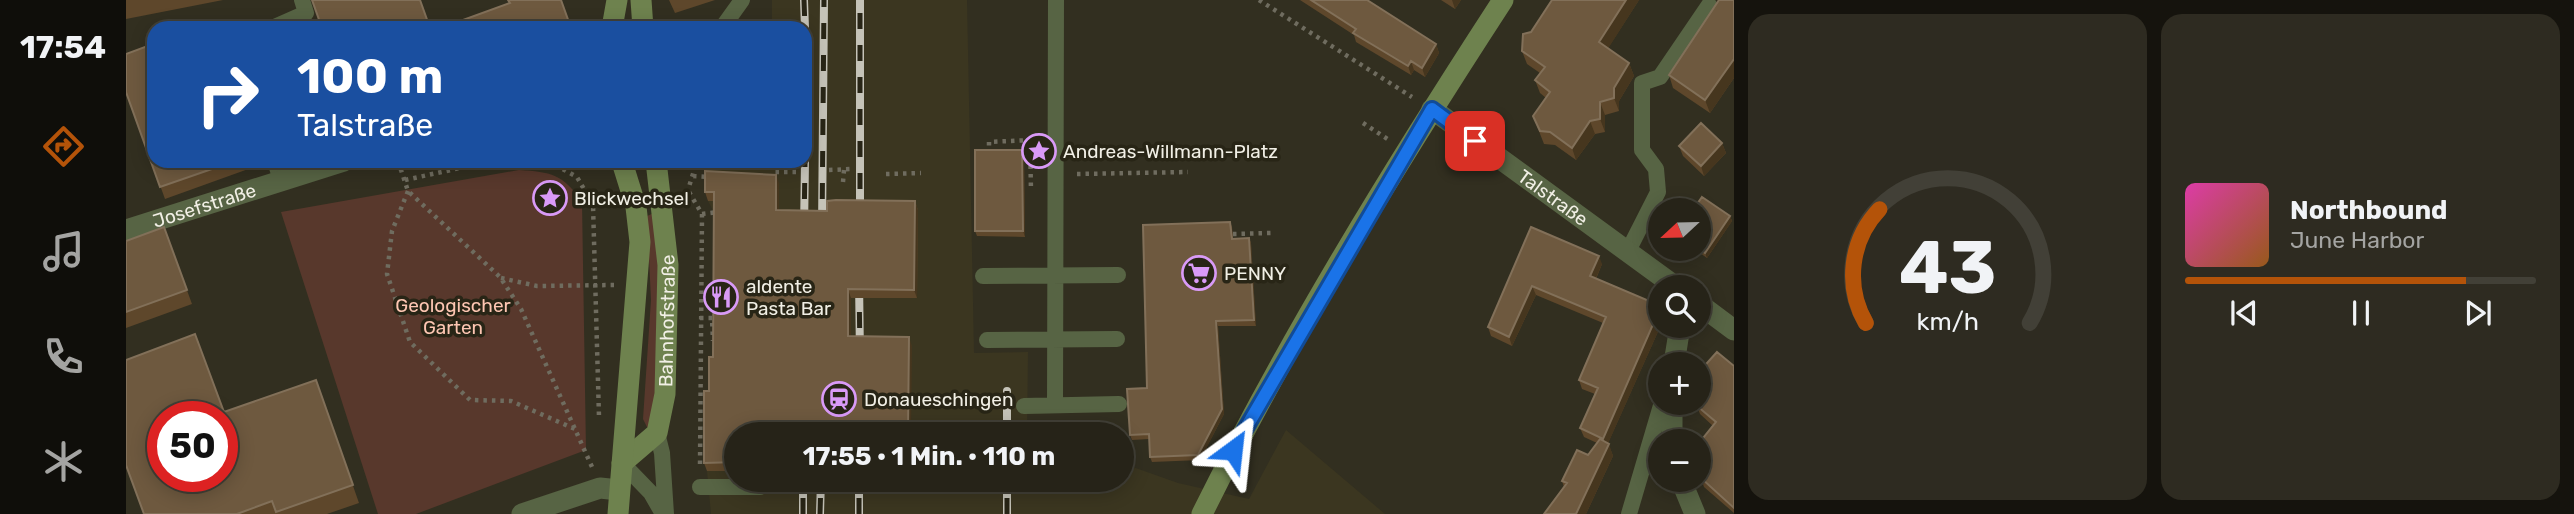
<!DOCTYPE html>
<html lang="de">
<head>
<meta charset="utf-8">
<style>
  body { margin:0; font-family:Rubik,sans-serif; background:#2e2b21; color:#f1f3f6; height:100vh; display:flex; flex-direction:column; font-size:26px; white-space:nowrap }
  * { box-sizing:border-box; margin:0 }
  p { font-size:23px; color:#a4a4a2 }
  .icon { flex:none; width:38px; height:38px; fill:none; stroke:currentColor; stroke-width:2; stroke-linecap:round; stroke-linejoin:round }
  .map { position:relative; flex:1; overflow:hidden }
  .drawer { display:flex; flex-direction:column; gap:14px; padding:14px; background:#15130d; width:840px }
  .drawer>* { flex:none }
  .banner { position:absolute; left:21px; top:21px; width:665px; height:147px; border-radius:21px; box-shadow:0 4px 18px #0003,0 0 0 2px #424037; background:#1a4fa0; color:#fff; overflow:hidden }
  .needle { width:46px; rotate:248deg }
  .controls { position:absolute; left:1522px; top:198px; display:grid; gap:14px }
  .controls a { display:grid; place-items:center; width:63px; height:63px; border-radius:50%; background:#262318; box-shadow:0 4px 18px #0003,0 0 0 2px #424037; font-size:35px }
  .speed { position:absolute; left:21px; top:401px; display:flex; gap:14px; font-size:35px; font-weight:700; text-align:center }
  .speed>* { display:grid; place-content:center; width:91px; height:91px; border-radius:50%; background:#262318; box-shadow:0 4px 18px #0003,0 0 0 2px #424037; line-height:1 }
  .speed .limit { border:10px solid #d22; background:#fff; color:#111 }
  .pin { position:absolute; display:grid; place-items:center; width:60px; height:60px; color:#fff; margin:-30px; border-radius:14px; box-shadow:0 4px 10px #0006 }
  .me { position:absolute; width:77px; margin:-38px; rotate:30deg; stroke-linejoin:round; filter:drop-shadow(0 0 5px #0008) }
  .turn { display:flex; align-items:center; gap:24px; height:147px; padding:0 35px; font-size:32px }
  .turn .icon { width:91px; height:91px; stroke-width:2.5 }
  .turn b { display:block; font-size:49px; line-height:60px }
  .drawer .widget { flex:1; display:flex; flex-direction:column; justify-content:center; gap:10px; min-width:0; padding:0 24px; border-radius:21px; background:#2e2b21 }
  .drawer .dial { align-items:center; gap:0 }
  .dial svg { height:182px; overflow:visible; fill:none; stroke:#424037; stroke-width:7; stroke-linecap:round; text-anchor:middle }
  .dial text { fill:#f1f3f6; stroke:none }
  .song { display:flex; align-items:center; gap:21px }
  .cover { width:84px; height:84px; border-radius:10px; background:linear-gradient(135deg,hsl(320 70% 55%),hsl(30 70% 35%)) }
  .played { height:7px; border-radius:4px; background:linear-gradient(90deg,#b45309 80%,#424037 80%) }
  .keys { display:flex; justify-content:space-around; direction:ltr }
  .drawer .tiles { flex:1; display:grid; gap:14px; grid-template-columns:repeat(2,1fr) }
  .trip { position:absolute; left:598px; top:422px; width:410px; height:70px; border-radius:35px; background:#262318; box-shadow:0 4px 18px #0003,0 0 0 2px #424037; font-weight:700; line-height:70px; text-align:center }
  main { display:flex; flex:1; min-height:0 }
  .menu { display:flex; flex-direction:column; width:126px; justify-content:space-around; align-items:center; background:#0f0e0a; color:#a4a4a2 }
  .menu .icon { width:49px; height:49px }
  .menu .selected { color:#b45309 }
  .menu b { font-size:32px; color:#f1f3f6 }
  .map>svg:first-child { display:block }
</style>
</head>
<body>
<main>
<nav class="menu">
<b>17:54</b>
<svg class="icon selected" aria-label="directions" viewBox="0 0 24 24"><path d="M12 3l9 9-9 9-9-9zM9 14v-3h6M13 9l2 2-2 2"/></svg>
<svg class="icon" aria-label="music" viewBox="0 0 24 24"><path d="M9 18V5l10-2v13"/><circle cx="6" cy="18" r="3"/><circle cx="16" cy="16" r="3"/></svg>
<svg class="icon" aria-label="phone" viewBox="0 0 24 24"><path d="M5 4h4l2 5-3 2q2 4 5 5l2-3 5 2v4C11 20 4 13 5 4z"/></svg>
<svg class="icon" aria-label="climate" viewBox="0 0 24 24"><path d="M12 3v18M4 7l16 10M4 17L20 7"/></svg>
</nav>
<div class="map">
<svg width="1608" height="514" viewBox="0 0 1608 514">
  <rect width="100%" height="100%" fill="#322f20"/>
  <path fill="#3b3620" d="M646,0H841L848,353L902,352L901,434H611V480H996V438H1000L1004,466L1052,483L1123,499L1160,430L1259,514H585L581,471L590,365L591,218L582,201V161H679V28H646Z"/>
  <path fill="#58382c" d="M393,170C425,172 437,174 456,202L460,450L290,514H252L155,212Z
    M528,213C533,274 543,372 522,429L517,419L525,300L521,216Z"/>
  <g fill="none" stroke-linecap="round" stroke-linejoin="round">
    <path stroke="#6f6c5f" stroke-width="4.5" stroke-dasharray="3.5 5" stroke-linecap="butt" d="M1133,0L1286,97
      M1237,123L1263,140
      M904,140L905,191
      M863,154V142L905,140
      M272,161L282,191L374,277L395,309L466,467
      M422,161L451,177L467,205L473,417
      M703,170L726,169
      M760,174L795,173
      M951,174L1062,172
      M567,176L584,177
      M648,179V172H673
      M279,180L366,161
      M717,182L718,170
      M282,191L266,231L261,274L284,342L344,400L385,401L449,429
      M563,192L576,214L574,466
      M561,193L571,161
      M467,205H484
      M576,214L593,212
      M1107,234L1145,233
      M375,278L411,286L488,285
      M574,318H586L587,341
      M652,487H671"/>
    <path stroke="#576444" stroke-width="16" d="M146,28L180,13L176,0
      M596,28L616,0
      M149,161L155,180
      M1501,253L1532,192L1530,169L1516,150V83L1534,77L1583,5
      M857,276L992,275
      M861,340L991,339
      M929,405L930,0
      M898,406L993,404
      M531,433L536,453L540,514
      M496,463L525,493L537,514
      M574,487H634
      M1503,514L1536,402"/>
    <g stroke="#576444" stroke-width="21">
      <path id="s1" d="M1306,109L1550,287"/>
      <path id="s2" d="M0,230L218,161"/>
      <path d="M1573,304L1608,330"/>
      <path d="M1548,364L1554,326"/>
      <path d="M1546,441V402"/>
      <path d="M1555,480L1569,514"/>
      <path d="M396,514L474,488L493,490"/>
    </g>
    <g stroke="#6e824e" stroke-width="21">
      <path d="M515,0L517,28"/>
      <path d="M486,28L491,0"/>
      <path id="s3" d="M496,463L531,433L539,394L542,265L530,161"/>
      <path d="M492,514L514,242L510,207L496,162"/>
      <path d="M1076,514C1164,336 1269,166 1377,0"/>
    </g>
    <g stroke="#c5c3b8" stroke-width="8">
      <path id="rail" d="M678,0L679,28
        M734,221V0
        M678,231L679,161
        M696,231L698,0
        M733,280L734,357
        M881,391V434
        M677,514V480
        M694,514L695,480
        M733,514V480
        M881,514V480"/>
    </g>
    <use href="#rail" stroke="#282516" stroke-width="5" stroke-dasharray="16" stroke-linecap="butt"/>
  </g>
  <path fill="#5e472b" d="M0,0H97L0,19Z
    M543,0H589L549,13Z
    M1174,0H1241L1310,44L1313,53L1299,77L1288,70L1285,75L1230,42L1228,35Z
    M1315,0H1335L1329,9Z
    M1513,0L1482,48L1503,63L1508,76L1493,101V111L1479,115V132L1469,134L1450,160L1429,145L1418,144L1407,116L1420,98L1414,93L1409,80L1414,73L1401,64L1396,51L1405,32Z
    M1608,0V78L1584,113L1547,88L1543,75Z
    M0,92L28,161H140L139,163L39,199Z
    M1596,143L1600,153L1578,176L1557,156L1553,146Z
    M898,155L899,237L851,236L849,231Z
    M653,183V210L701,211L789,201L792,210L791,298H725V336L786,346L611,434V471H581L578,463L583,391L587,357L588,201H582L579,192Z
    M1604,216L1606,221L1581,258L1567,248H1573Z
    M1104,222L1106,227L1107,239L1123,238L1125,243L1130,326H1092L1098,414L1074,460L1026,462L1024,457L1023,439L1006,440L1004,435L1021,388Z
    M38,227L66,304L0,328V241Z
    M1405,227L1476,264L1470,279L1535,325L1482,443L1487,456L1460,514H1418L1438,487L1436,481L1462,455L1471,443L1458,437L1454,428L1469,394L1456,389L1453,380L1477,323L1410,295L1386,346L1365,336L1362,327Z
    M1608,366V513L1578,487L1575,478L1573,476V443L1587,426L1574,414L1571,406L1576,400L1573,397V372Z
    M190,380L233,503L201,514H18L98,412Z
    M785,480V491L704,490L701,481Z"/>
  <path fill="#46361e" d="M1326,0H1335L1329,9Z
    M1500,0H1513L1478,55L1473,42Z
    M1310,44L1313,53L1299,77L1296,68Z
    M1608,59V78L1584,113L1579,100Z
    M1285,61L1288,70L1285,75L1282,66Z
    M1503,63L1508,76L1493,101V111L1488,98V88Z
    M1474,102L1479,115V132L1474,119Z
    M1464,121L1469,134L1450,160L1446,148Z
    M1596,143L1600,153L1578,176L1575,166Z
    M896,150L898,155L899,237L897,231Z
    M650,175L653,183V219L650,210Z
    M789,201L792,210L791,298L788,290Z
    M1604,216L1606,221L1581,258L1579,253Z
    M1123,238L1125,243L1130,326L1128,320Z
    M1473,256L1476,264L1467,285L1464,276Z
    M1406,286L1410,295L1386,346L1383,337Z
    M722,289L725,298V344L722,336Z
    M1535,308V325L1480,448L1477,439Z
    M1090,321L1092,326L1098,414L1074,460L1072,455Z
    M783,337L786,346L785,434H782Z
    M1483,444L1487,456L1460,514H1450Z
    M781,480H785V491L781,482Z"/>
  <path fill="#6e593f" stroke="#827059" stroke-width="2" fill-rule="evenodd" d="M186,0H294L304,28H196Z
    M382,0H435L445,28H315L384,3Z
    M1185,0H1241L1310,44L1296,68L1285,61L1282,66L1227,33L1230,29Z
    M1426,0H1500L1473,42L1503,63L1488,88V98L1474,102V119L1464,121L1446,148L1424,132L1414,131L1407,116L1424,92L1409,80L1419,67L1396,51L1397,34L1405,32Z
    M1593,0H1608V59L1579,100L1543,75Z
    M27,44L28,47V161H109L34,187L0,92V54Z
    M1575,123L1596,143L1575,166L1553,146Z
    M849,150H896L897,231H849Z
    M579,171L650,175V210L701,211V201L710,200L789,201L788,290L722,289V336L783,337L782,434H611V462L578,463V391H583V357H587L588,192H579Z
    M1576,197L1604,216L1579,253L1573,248V210H1567Z
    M1104,222L1106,239L1123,238L1128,320L1090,321L1096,409L1072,455L1024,457L1023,434L1004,435L1001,389L1021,388L1017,225Z
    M38,227L61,290L0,312V241Z
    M1405,227L1473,256L1464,276L1535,306L1477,439L1454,428L1472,388L1453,380L1480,317L1406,286L1383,337L1362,327Z
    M69,334L98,412L190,380L227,485L150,512L146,501L111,514H18L0,465V360ZM37,416H96V476H37Z
    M1591,352L1608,366V508L1575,478L1578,475L1573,471V443L1590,422L1571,406L1579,397L1573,392V372Z
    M1474,439L1483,444L1450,514H1418L1441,483L1436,481L1451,450L1462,455Z
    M701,480H781V482L701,481Z"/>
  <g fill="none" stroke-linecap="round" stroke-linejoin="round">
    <g stroke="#114b97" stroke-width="18">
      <path id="route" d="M1107,450L1306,109L1349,141"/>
    </g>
    <use href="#route" stroke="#1a73e8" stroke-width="12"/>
  </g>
  <defs>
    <g id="sight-ring" transform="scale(1.75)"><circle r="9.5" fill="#282516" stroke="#d99af7" stroke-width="1.5"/><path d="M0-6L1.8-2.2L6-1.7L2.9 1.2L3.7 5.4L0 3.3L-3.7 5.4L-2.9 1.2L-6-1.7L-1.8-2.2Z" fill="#d99af7"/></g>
    <g id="supermarket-ring" transform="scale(1.75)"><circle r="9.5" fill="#282516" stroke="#d99af7" stroke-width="1.5"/><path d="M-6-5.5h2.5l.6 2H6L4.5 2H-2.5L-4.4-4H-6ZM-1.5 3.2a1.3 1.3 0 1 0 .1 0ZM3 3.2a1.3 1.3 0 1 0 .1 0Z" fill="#d99af7"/></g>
    <g id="restaurant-ring" transform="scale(1.75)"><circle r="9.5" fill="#282516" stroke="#d99af7" stroke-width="1.5"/><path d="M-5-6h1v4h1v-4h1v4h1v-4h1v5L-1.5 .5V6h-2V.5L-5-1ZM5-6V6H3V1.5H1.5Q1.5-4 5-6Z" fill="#d99af7"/></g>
    <g id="station-ring" transform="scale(1.75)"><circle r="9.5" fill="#282516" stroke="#d99af7" stroke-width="1.5"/><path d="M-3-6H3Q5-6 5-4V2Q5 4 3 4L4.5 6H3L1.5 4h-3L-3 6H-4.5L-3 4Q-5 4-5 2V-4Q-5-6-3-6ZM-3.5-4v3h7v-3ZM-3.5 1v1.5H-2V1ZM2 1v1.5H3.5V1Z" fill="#d99af7"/></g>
  </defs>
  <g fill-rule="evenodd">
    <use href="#sight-ring" x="913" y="151"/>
    <use href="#sight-ring" x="424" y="198"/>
    <use href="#supermarket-ring" x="1073" y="273"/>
    <use href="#restaurant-ring" x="595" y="297"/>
    <use href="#station-ring" x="713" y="399"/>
  </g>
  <g text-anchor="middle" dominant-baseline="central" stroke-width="7" stroke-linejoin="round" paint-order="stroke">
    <g font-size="19" fill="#f1efe5" stroke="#282516" text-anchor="start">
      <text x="937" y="151">Andreas-Willmann-Platz</text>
      <text x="448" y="198">Blickwechsel</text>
      <text x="1098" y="273">PENNY</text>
      <text x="620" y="286">aldente<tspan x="620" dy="22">Pasta Bar</tspan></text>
      <text x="738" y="399">Donaueschingen</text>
    </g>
    <g font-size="19" fill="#f1efe5" stroke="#282516">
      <text stroke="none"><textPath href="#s1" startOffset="150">Talstraße</textPath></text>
      <text stroke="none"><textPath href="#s2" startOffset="82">Josefstraße</textPath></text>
      <text stroke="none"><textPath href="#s3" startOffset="159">Bahnhofstraße</textPath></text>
    </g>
    <g font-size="19" fill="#fdc6b2" stroke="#282516">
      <text x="327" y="305">Geologischer<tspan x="327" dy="22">Garten</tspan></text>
    </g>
  </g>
</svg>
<div class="controls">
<a><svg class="needle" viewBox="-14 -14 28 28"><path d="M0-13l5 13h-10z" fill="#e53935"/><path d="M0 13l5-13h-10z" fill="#a4a4a2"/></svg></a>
<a><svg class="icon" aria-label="search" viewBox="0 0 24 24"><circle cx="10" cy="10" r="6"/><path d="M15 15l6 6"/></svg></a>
<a>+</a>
<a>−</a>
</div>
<div class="speed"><div class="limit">50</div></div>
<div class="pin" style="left:1349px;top:141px;background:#d93025"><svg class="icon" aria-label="arrive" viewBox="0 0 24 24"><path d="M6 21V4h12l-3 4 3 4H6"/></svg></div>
<svg class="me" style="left:1107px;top:450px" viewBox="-20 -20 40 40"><path d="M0-17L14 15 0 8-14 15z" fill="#1a73e8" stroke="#fff" stroke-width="4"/></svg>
<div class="trip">17:55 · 1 Min. · 110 m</div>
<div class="banner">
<div class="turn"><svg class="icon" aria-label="right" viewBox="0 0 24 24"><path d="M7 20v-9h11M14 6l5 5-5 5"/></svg><div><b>100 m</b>Talstraße</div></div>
</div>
</div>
<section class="drawer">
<div class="tiles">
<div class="widget dial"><svg viewBox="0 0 100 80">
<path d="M14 69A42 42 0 1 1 86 69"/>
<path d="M14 69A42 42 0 0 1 20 19" stroke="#b45309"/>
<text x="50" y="56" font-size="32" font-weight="700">43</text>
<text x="50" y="72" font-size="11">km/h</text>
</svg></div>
<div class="widget">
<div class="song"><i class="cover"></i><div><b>Northbound</b><p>June Harbor</p></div></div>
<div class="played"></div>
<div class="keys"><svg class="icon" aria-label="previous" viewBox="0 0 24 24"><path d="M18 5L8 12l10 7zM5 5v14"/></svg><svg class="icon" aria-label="pause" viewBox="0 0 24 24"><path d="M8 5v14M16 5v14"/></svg><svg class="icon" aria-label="next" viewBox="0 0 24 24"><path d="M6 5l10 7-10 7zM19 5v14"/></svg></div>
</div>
</div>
</section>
</main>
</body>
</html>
